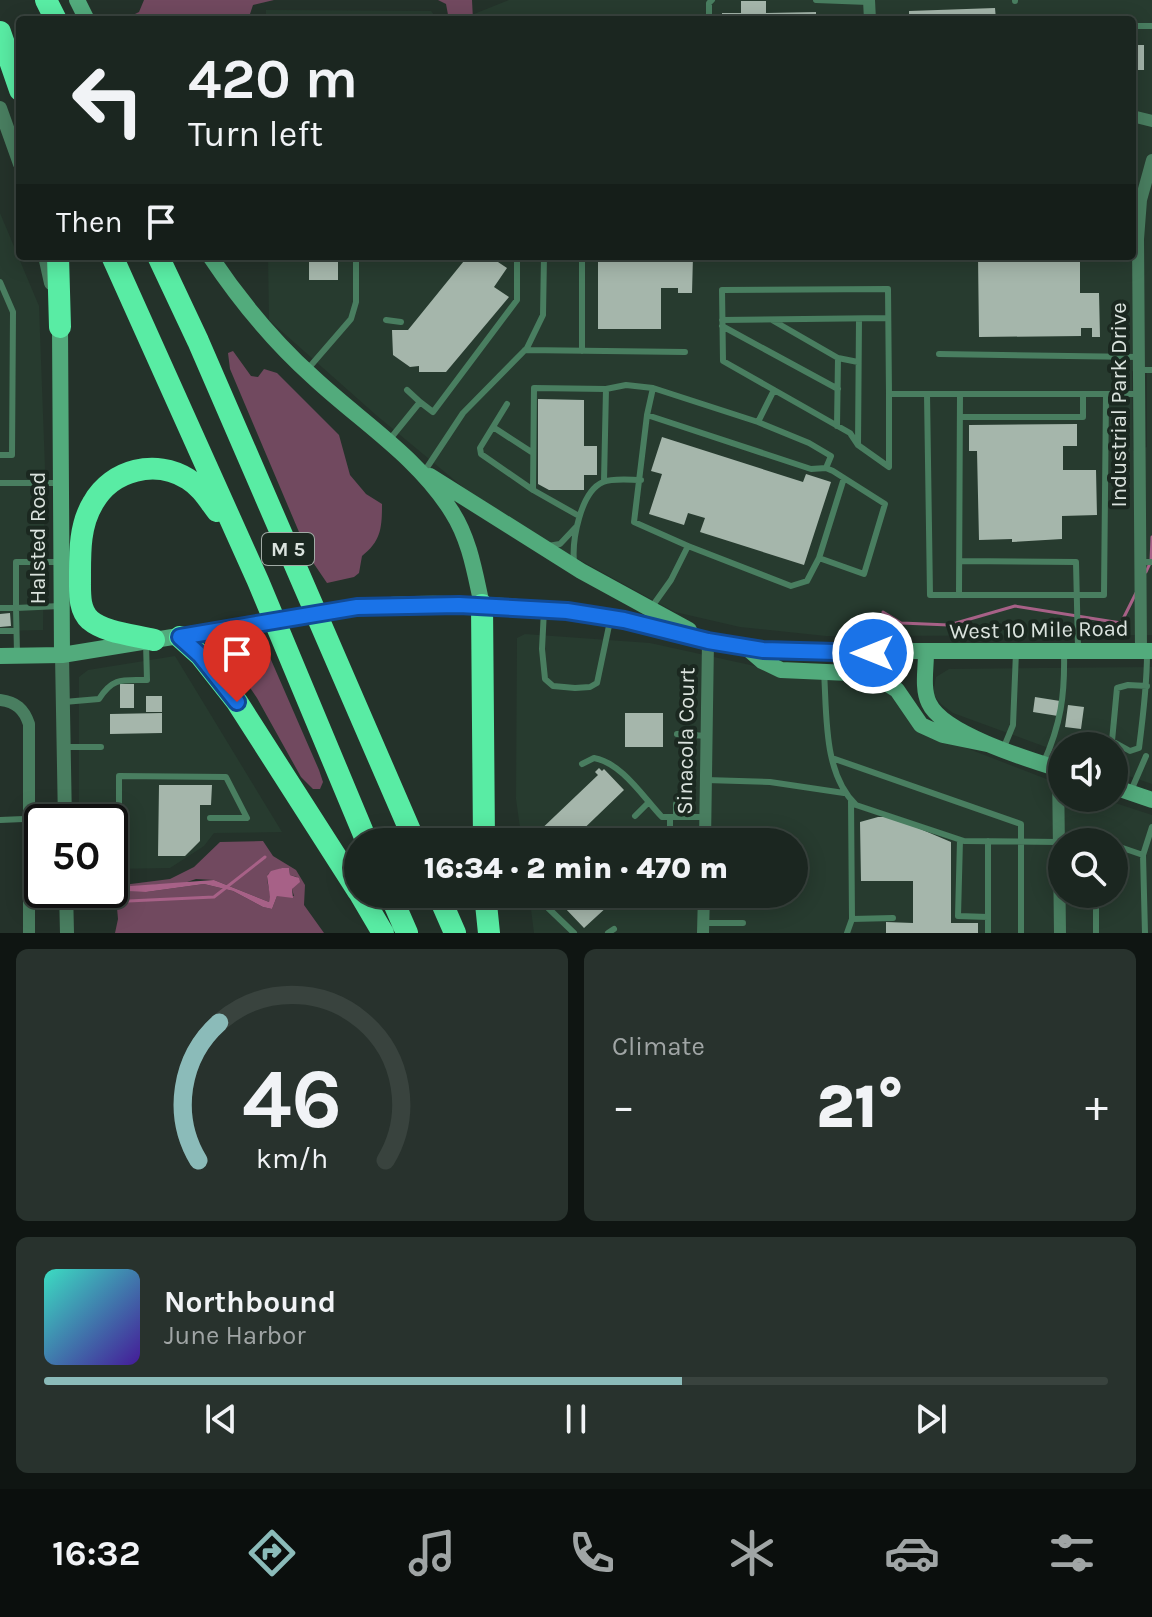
<!DOCTYPE html>
<html lang="en">
<head>
<meta charset="utf-8">
<style>
  body { margin:0; font-family:Karla,sans-serif; background:#28322d; color:#f1f3f6; height:100vh; display:flex; flex-direction:column; font-size:30px; white-space:nowrap }
  * { box-sizing:border-box; margin:0 }
  p { font-size:26px; color:#a0a5a5 }
  .icon { flex:none; width:44px; height:44px; fill:none; stroke:currentColor; stroke-width:2; stroke-linecap:round; stroke-linejoin:round }
  .map { position:relative; height:933px; overflow:hidden }
  .drawer { display:flex; flex-direction:column; gap:16px; padding:16px; background:#0f1512; flex:1 }
  .drawer>* { flex:none }
  .guide { position:absolute; left:16px; top:16px; width:1120px; height:244px; border-radius:8px; box-shadow:0 4px 20px #0003,0 0 0 2px #39433e; background:#1b2620; color:#f1f3f6; overflow:hidden }
  .controls { position:absolute; left:1048px; top:732px; display:grid; gap:16px }
  .controls a { display:grid; place-items:center; width:80px; height:80px; border-radius:50%; background:#1b2620; box-shadow:0 4px 20px #0003,0 0 0 2px #39433e; font-size:40px }
  .speed { position:absolute; left:24px; top:804px; display:flex; gap:16px; font-size:40px; font-weight:700; text-align:center }
  .speed>* { display:grid; place-content:center; width:104px; height:104px; border-radius:50%; background:#1b2620; box-shadow:0 4px 20px #0003,0 0 0 2px #39433e; line-height:1 }
  .speed .limit { border:4px solid #111; border-radius:12px; background:#fff; color:#111 }
  .pin { position:absolute; display:grid; place-items:center; width:68px; height:68px; color:#fff; margin:-82px -34px; border-radius:50% 50% 50% 0; rotate:-45deg; box-shadow:0 0 8px #0007 }
  .pin .icon { rotate:45deg }
  .me { position:absolute; width:88px; margin:-44px; rotate:270deg; stroke-linejoin:round; filter:drop-shadow(0 0 6px #0008) }
  .turn { display:flex; align-items:center; gap:28px; height:168px; padding:0 40px; font-size:36px }
  .turn .icon { width:104px; height:104px; stroke-width:2.5 }
  .turn b { display:block; font-size:56px; line-height:68px }
  .then { display:flex; align-items:center; height:76px; padding:0 40px; background:#0003; gap:16px; font-size:30px }
  .big { font-size:60px; font-weight:800; line-height:1.1 }
  .drawer .tile { flex:1; display:flex; flex-direction:column; justify-content:center; gap:12px; min-width:0; padding:0 28px; border-radius:12px; background:#28322d }
  .drawer .dial { align-items:center; gap:0 }
  .dial svg { height:208px; overflow:visible; fill:none; stroke:#39433e; stroke-width:7; stroke-linecap:round; text-anchor:middle }
  .dial text { fill:#f1f3f6; stroke:none }
  .song { display:flex; align-items:center; gap:24px }
  .cover { width:96px; height:96px; border-radius:12px; background:linear-gradient(135deg,hsl(170 70% 55%),hsl(260 70% 35%)) }
  .played { height:8px; border-radius:4px; background:linear-gradient(90deg,#8bbbb9 60%,#39433e 60%) }
  .keys { display:flex; justify-content:space-around; direction:ltr }
  .heat { display:flex; justify-content:space-between; align-items:center; font-size:44px; direction:ltr }
  .drawer .tiles { flex:1; display:grid; gap:16px; grid-template-columns:1fr 1fr }
  .tile:last-child { grid-column:span 2 }
  .trip { position:absolute; left:344px; top:828px; width:464px; height:80px; border-radius:40px; background:#1b2620; box-shadow:0 4px 20px #0003,0 0 0 2px #39433e; font-weight:800; line-height:80px; text-align:center }
  .tab-bar { display:flex; height:128px; justify-content:space-around; align-items:center; background:#0b0f0d; color:#a0a5a5 }
  .tab-bar .icon { width:56px; height:56px }
  .tab-bar .active { color:#8bbbb9 }
  .tab-bar b { font-size:36px; color:#f1f3f6 }
  .map>svg:first-child { display:block }
</style>
</head>
<body>
<div class="map">
<svg width="1152" height="933" viewBox="0 0 1152 933">
  <rect width="100%" height="100%" fill="#24322a"/>
  <path fill="#273b2f" fill-rule="evenodd" d="M509,0H1152V635L826,636L740,627L675,612L532,534L482,503L376,415L269,320L268,256H1132V20H459ZM1132,371H1147V447L1133,451Z
    M266,10L431,11L438,20H266Z
    M0,213L39,306L45,468L43,630L0,631Z
    M525,634L650,643L778,671L880,681L930,734L1062,785V798H1100L1152,815V933H534L529,894H794V842H522L516,799L517,638ZM1062,842H1114V894H1062Z
    M175,656L282,832L214,833L204,846L170,868L110,869V822H79V677L88,670Z
    M1152,667V784L1114,771V746H1062V753L953,713L941,704L933,694L936,677L949,669Z"/>
  <path fill="#71495f" fill-rule="evenodd" d="M144,0H274L253,5L248,20H123L139,12Z
    M438,0H472L473,20H449L446,4Z
    M233,351L251,376L258,377L264,369L277,373L339,435L350,475L366,494L382,504C382,528 381,541 362,556L359,573L354,577L327,583L310,558L230,369L228,353Z
    M265,646L319,770L323,782L320,789H313L301,777L257,698L236,667V652Z
    M263,841L273,856L296,870L305,885L304,905L324,933H115L118,919L115,886L170,879L194,867L220,842ZM282,868H289L290,875L297,877L292,889L294,896H277L272,909L263,907L233,891L204,884L146,892L117,891L159,884H181L196,879L214,880L269,902C273,893 265,884 268,874Z"/>
  <path fill="#a76187" d="M282,868H289L290,875L299,878L300,882L292,889L293,898L277,896L272,909L263,907L233,891L204,884L146,892L116,891L117,887L214,880L269,902L270,897L267,876L271,871Z"/>
  <g fill="none" stroke-linecap="round" stroke-linejoin="round">
    <path stroke="#a76187" stroke-width="3" d="M1146,572L1151,561L1152,537
      M883,612L901,623L949,625L1015,606L1121,623L1136,593
      M116,889L128,901L214,897L265,857"/>
  </g>
  <path fill="#a5b6ab" d="M741,1H766V13L816,12V20H722V13H741Z
    M995,8L996,20H909V11Z
    M1132,45H1144V70H1132Z
    M309,256H338V280H309Z
    M468,256H503L498,262L507,268L494,287L509,297L446,372H419V366L410,367L393,355L392,330H408Z
    M598,256H693L692,293H678V288H661V329H598Z
    M978,256H1080V293H1099L1100,337H1092V328H1081V336L979,337Z
    M538,399L584,400V446H597V475H584V490H549L538,484Z
    M1077,424V446H1063V470H1096L1097,515L1062,516V539L1012,542V539L979,540L977,451H969V425Z
    M662,437L803,482L806,474L831,482L804,565L700,532L705,518L688,513L684,525L649,514L662,474L651,471Z
    M10,613L11,626L0,627V614Z
    M120,684H134V708H120Z
    M146,696H162V712H146Z
    M1035,697L1060,701L1058,716L1033,712Z
    M1068,705L1084,707L1081,729L1065,727Z
    M162,713V733L110,734V714Z
    M625,713H663V747H625Z
    M599,768L602,771L604,769L624,790L570,842H540L534,836L598,775L595,772Z
    M159,785H212L211,805H200V841L185,856H158Z
    M878,817H892L951,842V923H978V933H886V922L913,923V881H861L860,822Z
    M578,894H621L584,928L564,907Z"/>
  <g fill="none" stroke-linecap="round" stroke-linejoin="round">
    <path stroke="#497e60" stroke-width="6" d="M816,0L868,2
      M1015,1V0
      M709,20V3L712,0
      M1132,26H1152
      M582,256V351
      M0,282L13,312L12,455H0
      M386,320L401,322
      M722,320L888,318
      M772,320L838,358
      M722,326L838,389
      M525,350L685,352
      M939,354L1139,357
      M1139,370H1152
      M306,371L351,319L356,302V256
      M606,389L626,385L653,388
      M407,390L420,402
      M889,394L888,289L722,290L723,361L850,433L858,445L889,467V394H1139
      M927,394L930,595H1104L1106,394
      M507,404L480,448L481,454L533,490
      M647,415L811,469L826,468L833,471L885,504L864,574L819,558L807,581L791,586L688,546
      M960,417H1083V394
      M758,422L809,443L831,456L826,468
      M837,426L838,358L858,362
      M493,427L533,453
      M390,439L420,402L433,412L517,300V256
      M858,445L859,319
      M424,472L463,413L527,348L543,315L544,256
      M0,483H59
      M579,516L533,490L534,388L606,389L604,481
      M548,546L560,544L576,527
      M819,558L844,478
      M960,561L1076,562L1078,648
      M574,562C572,541 580,492 603,482C613,478 630,480 641,480
      M1139,562H1152
      M959,594L960,394
      M0,608H16V562H58
      M651,608L671,580L688,546L634,522L647,415L653,388L758,422L774,390
      M544,610L542,649L545,679L553,686L575,688L590,687L597,683L610,621
      M0,631H15
      M17,653L16,608L60,606
      M824,672C827,715 823,773 856,805L964,841L1058,842
      M1147,686L1128,685L1117,688L1112,741L1130,751L1139,748C1143,717 1147,686 1147,654
      M64,702L99,699C113,677 123,680 147,680L146,643
      M677,734L707,736
      M65,747H101
      M1004,747L1013,725L1016,652
      M832,758L1021,824V933
      M582,764L594,758C622,763 643,797 662,817H705
      M1043,764C1061,724 1065,695 1064,652
      M706,780L770,782L844,793
      M1130,793L1146,756
      M635,816L649,802
      M676,817V804
      M0,820L119,815V776L226,777L247,818H210
      M670,833V817
      M960,840L958,916L988,917
      M1096,842V838L1107,842
      M1114,845L1143,855
      M551,894L547,898V907L574,933
      M1096,894V933
      M852,919L893,918
      M703,923H743
      M608,933L614,929
      M847,933L852,919L851,800
      M988,933V841
      M1145,933L1143,855L1152,827"/>
    <path stroke="#497e60" stroke-width="12" d="M869,0L870,20
      M1132,116L1152,121
      M1141,651L1138,239L1141,200L1152,160
      M0,700C16,702 24,709 29,724V933
      M1058,769L1060,933
      M705,842L708,641
      M703,933L704,894"/>
    <path stroke="#497e60" stroke-width="14" d="M0,108L20,164
      M45,256L51,283
      M62,655L65,822
      M66,890L67,933"/>
    <path stroke="#52ab7c" stroke-width="16" d="M77,0L87,20
      M210,256C240,301 273,341 313,377C360,421 418,457 452,512C470,540 475,574 482,605
      M60,327L62,655
      M430,476L581,571L689,630
      M357,607C376,607 394,604 413,604C463,603 516,606 566,611C640,620 710,647 784,651H1152
      M747,648L762,661L781,670L872,674L897,690L921,725L943,735L987,744
      M926,653C926,668 922,689 929,703C943,734 1030,760 1062,770
      M0,656L62,655L234,627
      M1114,787L1152,800"/>
    <path stroke="#59eca4" stroke-width="22" d="M46,0L56,20
      M0,32L20,90
      M58,256L60,327
      M112,256L258,581L367,842
      M158,256L198,341L415,842
      M482,605L484,842
      M180,637L200,655L237,702L358,891
      M154,640C135,635 105,633 90,620C79,610 80,594 80,580C80,554 79,526 93,503C112,469 156,459 188,479C201,487 208,499 217,511
      M360,894L383,933
      M390,894L407,933
      M438,894L455,933
      M485,894L489,933"/>
    <path stroke="#52ab7c" stroke-width="16" d="M234,627L357,607"/>
  </g>
  <g fill="none" stroke-linecap="round" stroke-linejoin="round">
    <g stroke="#114b97" stroke-width="20">
      <path id="route" d="M237,702L200,655L180,637L357,607L459,605L567,611L624,620L708,641L763,650L873,653"/>
    </g>
    <use href="#route" stroke="#1a73e8" stroke-width="14"/>
  </g>
  <g text-anchor="middle" dominant-baseline="central" stroke-width="8" stroke-linejoin="round" paint-order="stroke">
    <rect fill="#1b2820" stroke="#a1aba5" stroke-width="2" x="262" y="533" width="52" height="32" rx="6"/>
    <g font-size="20" font-weight="bold" fill="#dbe3de">
      <text x="288" y="549">M 5</text>
    </g>
    <g font-size="22" fill="#dbe3de" stroke="#1b2820">
      <text transform="translate(1119 405) rotate(-90)">Industrial Park Drive</text>
      <text transform="translate(38 538) rotate(-90)">Halsted Road</text>
      <text transform="translate(1039 630) rotate(-1)">West 10 Mile Road</text>
      <text transform="translate(686 741) rotate(-89)">Sinacola Court</text>
    </g>
  </g>
</svg>
<div class="controls">
<a><svg class="icon" aria-label="sound" viewBox="0 0 24 24"><path d="M4 9h4l5-4v14l-5-4H4zM17 9q2 3 0 6"/></svg></a>
<a><svg class="icon" aria-label="search" viewBox="0 0 24 24"><circle cx="10" cy="10" r="6"/><path d="M15 15l6 6"/></svg></a>
</div>
<div class="speed"><div class="limit">50</div></div>
<div class="pin" style="left:237px;top:702px;background:#d93025"><svg class="icon" aria-label="arrive" viewBox="0 0 24 24"><path d="M6 21V4h12l-3 4 3 4H6"/></svg></div>
<svg class="me" style="left:873px;top:653px" viewBox="-20 -20 40 40"><circle r="17" fill="#1a73e8" stroke="#fff" stroke-width="3"/><path d="M0-11L8 9 0 5-8 9z" fill="#fff"/></svg>
<div class="trip">16:34 · 2 min · 470 m</div>
<div class="guide">
<div class="turn"><svg class="icon" aria-label="left" viewBox="0 0 24 24"><path d="M17 20v-9H6M10 6l-5 5 5 5"/></svg><div><b>420 m</b>Turn left</div></div>
<div class="then">Then<svg class="icon" aria-label="arrive" viewBox="0 0 24 24"><path d="M6 21V4h12l-3 4 3 4H6"/></svg></div>
</div>
</div>
<section class="drawer">
<div class="tiles">
<div class="tile dial"><svg viewBox="0 0 100 80">
<path d="M14 69A42 42 0 1 1 86 69"/>
<path d="M14 69A42 42 0 0 1 22 16" stroke="#8bbbb9"/>
<text x="50" y="56" font-size="32" font-weight="700">46</text>
<text x="50" y="72" font-size="11">km/h</text>
</svg></div>
<div class="tile"><p>Climate</p>
<div class="heat"><a>−</a><b class="big">21°</b><a>+</a></div>
</div>
<div class="tile">
<div class="song"><i class="cover"></i><div><b>Northbound</b><p>June Harbor</p></div></div>
<div class="played"></div>
<div class="keys"><svg class="icon" aria-label="previous" viewBox="0 0 24 24"><path d="M18 5L8 12l10 7zM5 5v14"/></svg><svg class="icon" aria-label="pause" viewBox="0 0 24 24"><path d="M8 5v14M16 5v14"/></svg><svg class="icon" aria-label="next" viewBox="0 0 24 24"><path d="M6 5l10 7-10 7zM19 5v14"/></svg></div>
</div>
</div>
</section>
<nav class="tab-bar">
<b>16:32</b>
<svg class="icon active" aria-label="directions" viewBox="0 0 24 24"><path d="M12 3l9 9-9 9-9-9zM9 14v-3h6M13 9l2 2-2 2"/></svg>
<svg class="icon" aria-label="music" viewBox="0 0 24 24"><path d="M9 18V5l10-2v13"/><circle cx="6" cy="18" r="3"/><circle cx="16" cy="16" r="3"/></svg>
<svg class="icon" aria-label="phone" viewBox="0 0 24 24"><path d="M5 4h4l2 5-3 2q2 4 5 5l2-3 5 2v4C11 20 4 13 5 4z"/></svg>
<svg class="icon" aria-label="climate" viewBox="0 0 24 24"><path d="M12 3v18M4 7l16 10M4 17L20 7"/></svg>
<svg class="icon" aria-label="car" viewBox="0 0 24 24"><path d="M5 17H2v-5l4-1 3-4h7l3 4 3 1v5h-3M9 17h6M6 11h13"/><circle cx="7" cy="17" r="2"/><circle cx="17" cy="17" r="2"/></svg>
<svg class="icon" aria-label="filters" viewBox="0 0 24 24"><path d="M4 7h16M4 17h16"/><circle cx="9" cy="7" r="2"/><circle cx="15" cy="17" r="2"/></svg>
</nav>
</body>
</html>
